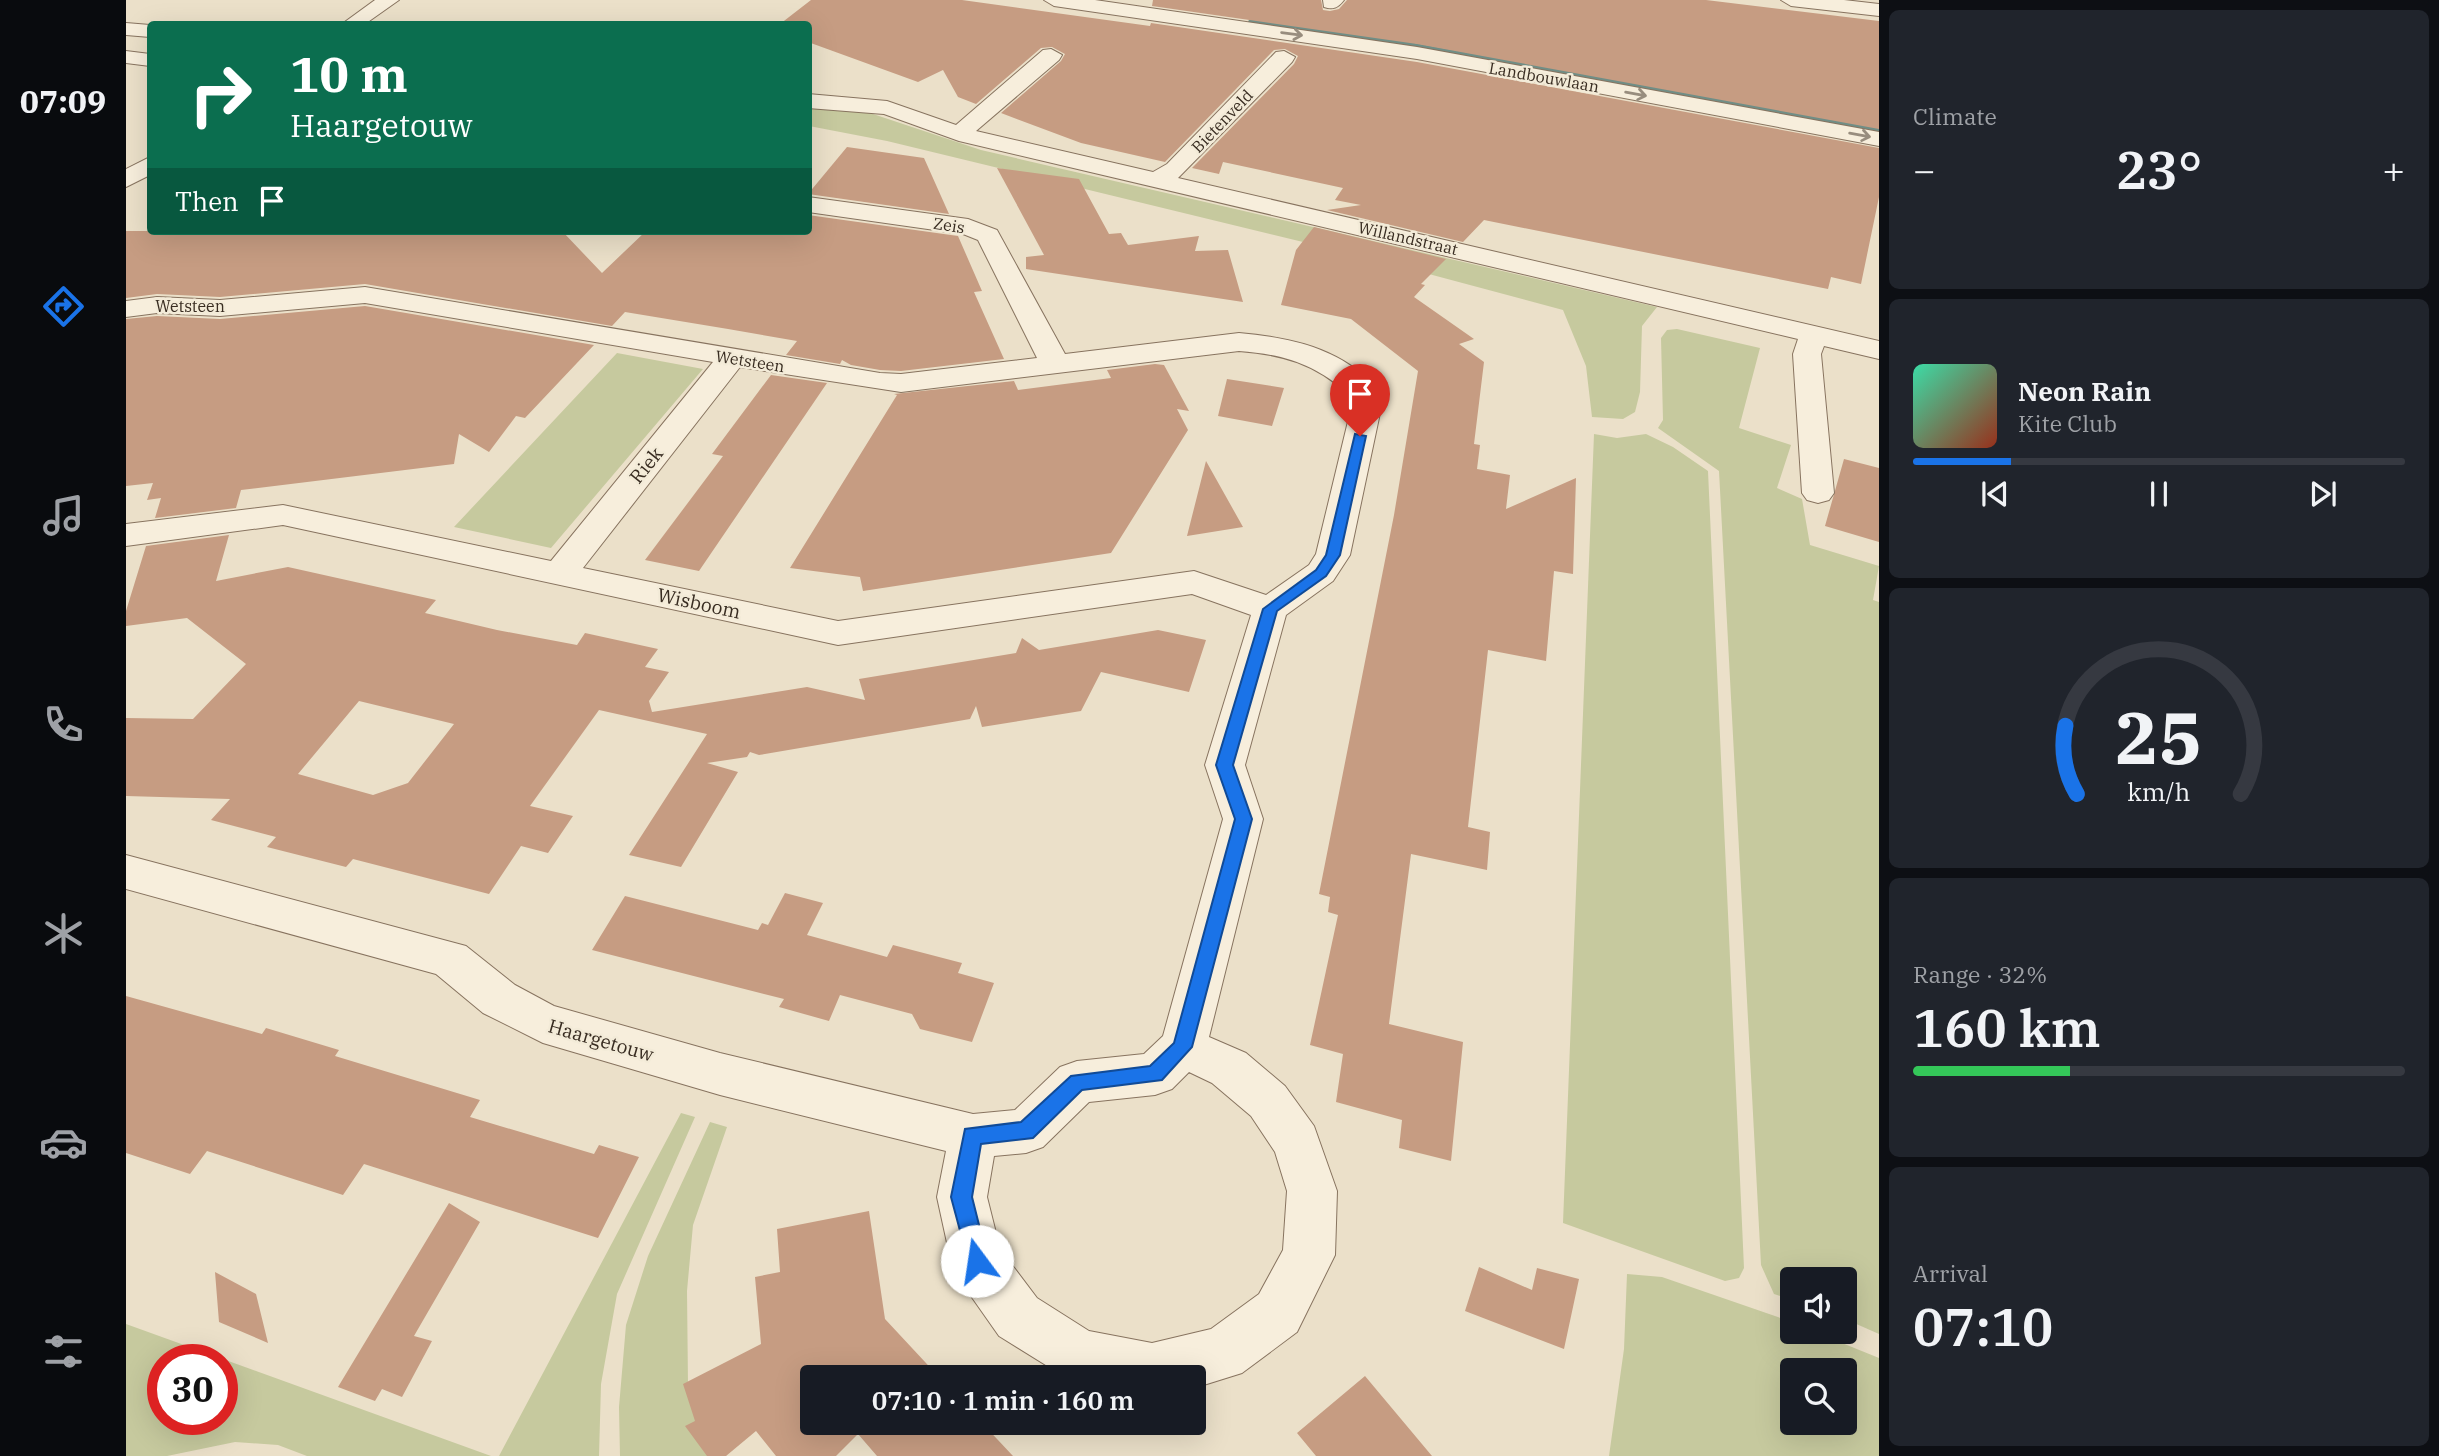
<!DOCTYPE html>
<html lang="en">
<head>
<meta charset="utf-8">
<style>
  body { margin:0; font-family:"IBM Plex Serif",serif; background:#20242c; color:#f1f3f6; height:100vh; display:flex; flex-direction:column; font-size:26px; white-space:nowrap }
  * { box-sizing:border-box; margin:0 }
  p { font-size:23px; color:#9ea1a6 }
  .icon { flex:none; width:38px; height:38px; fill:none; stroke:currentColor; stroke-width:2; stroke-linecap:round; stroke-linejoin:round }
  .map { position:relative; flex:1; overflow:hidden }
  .sheet { display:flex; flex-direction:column; gap:10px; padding:10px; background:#0d0f14; width:560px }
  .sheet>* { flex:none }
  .guide { position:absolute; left:21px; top:21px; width:665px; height:214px; border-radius:7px; box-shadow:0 7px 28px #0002; background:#0b6e4f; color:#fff; overflow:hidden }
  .tools { position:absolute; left:1654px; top:1267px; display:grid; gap:14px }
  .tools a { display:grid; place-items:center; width:77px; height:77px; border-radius:7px; background:#171b24; box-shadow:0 7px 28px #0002; font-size:35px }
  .speed { position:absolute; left:21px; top:1344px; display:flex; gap:14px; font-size:35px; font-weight:700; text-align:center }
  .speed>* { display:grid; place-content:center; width:91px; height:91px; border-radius:50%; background:#171b24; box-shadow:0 7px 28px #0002; line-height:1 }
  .speed .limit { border:10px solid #d22; background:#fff; color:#111 }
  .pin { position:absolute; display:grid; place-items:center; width:60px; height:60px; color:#fff; margin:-72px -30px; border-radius:50% 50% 50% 0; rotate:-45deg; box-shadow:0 0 7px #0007 }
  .pin .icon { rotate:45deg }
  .me { position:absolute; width:77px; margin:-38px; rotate:346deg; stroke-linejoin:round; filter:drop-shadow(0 0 5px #0008) }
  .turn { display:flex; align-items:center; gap:24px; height:147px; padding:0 28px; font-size:32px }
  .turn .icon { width:91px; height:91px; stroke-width:2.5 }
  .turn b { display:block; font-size:49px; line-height:60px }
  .then { display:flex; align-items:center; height:66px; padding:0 28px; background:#0003; gap:14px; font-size:26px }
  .big { font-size:52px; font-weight:600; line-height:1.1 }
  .sheet .widget { flex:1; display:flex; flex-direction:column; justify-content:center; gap:10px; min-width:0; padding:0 24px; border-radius:10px; background:#20242c }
  .sheet .dial { align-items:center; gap:0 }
  .dial svg { height:182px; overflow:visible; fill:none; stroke:#363941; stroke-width:7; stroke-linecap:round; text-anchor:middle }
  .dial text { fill:#f1f3f6; stroke:none }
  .song { display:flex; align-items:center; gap:21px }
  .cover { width:84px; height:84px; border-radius:10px; background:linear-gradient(135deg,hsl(160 70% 55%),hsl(10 70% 35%)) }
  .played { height:7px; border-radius:4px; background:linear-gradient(90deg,#1a73e8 20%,#363941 20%) }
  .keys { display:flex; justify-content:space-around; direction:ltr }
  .heat { display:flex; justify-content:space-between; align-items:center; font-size:38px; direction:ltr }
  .charge { height:10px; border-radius:5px; background:linear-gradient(90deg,#34c759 32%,#363941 0) }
  .trip { position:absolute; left:674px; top:1365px; width:406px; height:70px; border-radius:7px; background:#171b24; box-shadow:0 7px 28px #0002; font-weight:600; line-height:70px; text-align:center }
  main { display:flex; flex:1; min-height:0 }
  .tabs { display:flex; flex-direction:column; width:126px; justify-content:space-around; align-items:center; background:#090b0e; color:#9ea1a6 }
  .tabs .icon { width:49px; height:49px }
  .tabs .selected { color:#1a73e8 }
  .tabs b { font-size:32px; color:#f1f3f6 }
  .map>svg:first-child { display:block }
</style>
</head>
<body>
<main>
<nav class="tabs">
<b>07:09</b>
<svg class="icon selected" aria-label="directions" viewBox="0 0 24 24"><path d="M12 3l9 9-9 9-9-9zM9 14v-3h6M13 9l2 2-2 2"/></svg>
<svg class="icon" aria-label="music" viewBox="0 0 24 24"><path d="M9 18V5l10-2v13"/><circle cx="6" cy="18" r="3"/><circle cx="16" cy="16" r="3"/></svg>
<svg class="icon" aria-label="phone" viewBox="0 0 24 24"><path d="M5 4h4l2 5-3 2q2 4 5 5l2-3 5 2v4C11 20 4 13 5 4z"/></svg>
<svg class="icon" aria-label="climate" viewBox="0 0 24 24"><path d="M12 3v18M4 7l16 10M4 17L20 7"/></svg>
<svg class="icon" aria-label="car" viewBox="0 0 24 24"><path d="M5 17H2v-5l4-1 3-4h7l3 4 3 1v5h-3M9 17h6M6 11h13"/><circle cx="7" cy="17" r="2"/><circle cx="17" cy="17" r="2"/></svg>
<svg class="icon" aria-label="filters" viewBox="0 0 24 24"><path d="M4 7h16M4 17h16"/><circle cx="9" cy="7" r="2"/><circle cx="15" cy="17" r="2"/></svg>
</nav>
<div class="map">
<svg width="1753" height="1456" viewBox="0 0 1753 1456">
  <rect width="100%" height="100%" fill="#ebe0c9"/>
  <path fill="#c6c99e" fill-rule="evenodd" d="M683,106L729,108L855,150L1531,307L1516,326L1514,392L1509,412L1497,419L1466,417L1460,366L1437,310L1243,258L761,141L683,126Z
    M1551,329L1634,348L1613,428L1665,445L1651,488L1676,499L1684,545L1753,566L1747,600L1753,602V1334L1719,1319L1718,1279H1666V1300L1648,1294L1635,1265L1593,471L1532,428L1537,420L1535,338L1541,330Z
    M491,353L577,369L425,548L328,527Z
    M1468,434L1491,438L1520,434L1547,447L1582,471L1618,1268L1613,1278L1599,1281L1437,1223Z
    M555,1113L569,1117L491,1294L475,1384L473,1456H373Z
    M584,1122L601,1127L567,1225L561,1291L562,1385L583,1456H494L493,1407L500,1325L522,1256Z
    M1501,1274L1536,1277L1666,1322V1332H1689L1753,1358V1456H1483L1498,1349ZM1666,1370H1718V1423H1666Z
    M0,1324L365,1456H181L152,1445L109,1442L41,1456H0ZM37,1360H96V1419H37Z"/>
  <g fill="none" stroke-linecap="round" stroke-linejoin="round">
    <path fill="#708e86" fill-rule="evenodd" d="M1126,18L1244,35L1753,126V132L1244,41L1123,23L1122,21Z"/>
  </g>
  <path fill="#c69c82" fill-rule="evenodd" d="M685,0H836L1024,26L1025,23L1291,62L1753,148V197L1735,284L1705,277L1702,289L1358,220L1337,242L1201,210L1235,205L1209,200L1217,188L1097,162L1093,174L1066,168L1168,64L1172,56L1159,49L1148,50L1039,162L955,143L875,113L935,61L939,54L926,47L915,48L850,104L832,97L817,70L792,82L682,42V24H654Z
    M1027,0H1195L1197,10L1204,11L1213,9L1221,0H1580L1753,21V129L1291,44L1026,6Z
    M721,147L798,158L823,214L682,194Z
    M871,168L953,179L983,234L995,233L1002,245L1073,236L1069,251L1102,250L1117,302L900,269V257L918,255Z
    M682,215L832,236L856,291L848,292L878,359L775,371L754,370L725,365L716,360L714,364L660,355L671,341L602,329L499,312L486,326L239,284L94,297L31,294L0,298V231H436L476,273L520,231H682Z
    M1188,227L1320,259L1295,284L1299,285L1288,297L1348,339L1333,344L1358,362L1348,444L1354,445L1351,469L1384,475L1380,509L1450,478L1447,574L1428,571L1420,661L1362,650L1342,827L1364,832L1361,870L1285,854L1263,1024L1337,1042L1325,1161L1273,1148L1276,1120L1210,1102L1217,1054L1184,1045L1212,915L1202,912L1204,897L1193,894L1268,515L1292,371L1225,319L1155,305L1170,250Z
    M239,306L468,345L399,418L390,416L363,452L333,434L328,464L115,490L110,508L29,518L35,498L21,500L27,483L0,486V319L31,316L94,319Z
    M1029,364L1038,365L1063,411L1051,409L1062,430L985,553L737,591L734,577L664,568L771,395L768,394L888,381L892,390L985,378L981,370Z
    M645,375L701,383L573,571L519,560L597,456L586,454Z
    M1101,379L1158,388L1146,426L1092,416Z
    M1718,459L1753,468V542L1699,526Z
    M1080,461L1117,527L1061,536Z
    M103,535L90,581L162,567L310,600L299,613L371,630L451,645L459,633L532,649L519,667L543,672L523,701L526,712L681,687L739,700L733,679L890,653L896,638L913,650L1032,630L1080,640L1063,692L975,672L955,711L856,727L850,706L844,719L633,755L624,752L621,757L581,763L612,772L555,867L503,855L581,734L473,710L404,806L447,816L422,853L395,846L363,894L227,859L220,867L141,847L150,837L85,820L104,799L0,796V718L67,719L120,664L61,618L0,626V611L20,546ZM233,701L328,724L282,783L247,795L172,774Z
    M659,893L697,903L681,935L761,957L767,945L836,963L832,973L868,983L846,1042L794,1029L786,1014L714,995L703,1021L653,1007L658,999L466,950L499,896L632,930L636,923L642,925Z
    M0,996L136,1034L140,1028L213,1050L209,1056L354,1100L344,1117L468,1154L473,1145L513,1157L472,1238L238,1164L217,1195L81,1151L64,1174L0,1153Z
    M323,1203L354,1222L288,1336L306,1341L276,1397L256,1389L249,1401L212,1387Z
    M743,1211L759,1319L813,1377H686V1423H856L887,1456H751L732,1434L710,1456H650L630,1431L600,1456H581L559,1426L569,1421L557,1384L635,1344L629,1277L654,1272L651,1229Z
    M1353,1267L1406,1290L1411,1268L1453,1279L1438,1349L1339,1311Z
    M89,1272L130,1294L142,1343L93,1322Z
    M1239,1376L1306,1456H1190L1171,1433Z"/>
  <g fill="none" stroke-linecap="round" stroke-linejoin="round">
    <g stroke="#87735f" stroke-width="2">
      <path id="minor" d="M249,0H273L239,24H216Z
        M918,0H969L1291,47L1753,132V146L1291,59L928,6Z
        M1197,0H1218C1212,8 1207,10 1198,7Z
        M1655,0H1718L1753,4V16L1665,6Z
        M0,23L24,25V37L0,35Z
        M925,49L936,55L933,60L850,131L1027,172L1041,164L1150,52L1158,51L1169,57L1166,62L1052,178L1753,341V359L1698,346L1695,354L1708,493L1703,500L1692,503L1681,500L1676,493L1667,354L1672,339L833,141L758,114L682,108V94L761,101L830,125L917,50Z
        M0,51L24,54V66L0,63Z
        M24,157V175L0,187V169Z
        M682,197L842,219L871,230L939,354L1113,333C1157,337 1202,345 1237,375C1242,379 1250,385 1252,391C1254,397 1254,406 1254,413L1224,555L1207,581L1160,615L1119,765L1137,819L1083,1037L1120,1053L1159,1086L1188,1126L1211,1191L1209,1255L1171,1332L1116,1373L1068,1388V1377H939L873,1336L833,1279L825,1261L811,1197L820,1151L594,1095L417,1043L357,1013L310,974L0,889V855L340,946L389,985L428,1006L594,1053L847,1114L889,1110L934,1067L951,1061L1018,1054L1037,1036L1097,819L1079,765L1125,615L1066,594L712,645L157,525L0,546V524L157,505L425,561L587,362L239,303L94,316L31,313L0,317V301L31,297L94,300L239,287L754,373L775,374L911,358L852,240L837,234L682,212ZM1113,351C1156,354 1190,364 1222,394L1224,413L1190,554L1183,565L1140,595L1068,571L712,621L457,568L614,367L775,392ZM1063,1072L1086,1083L1125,1116L1149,1152L1161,1191L1157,1250L1133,1294L1085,1329L1026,1343L963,1331L911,1298L874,1249L861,1197L868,1156L900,1153L917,1147L963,1102L1029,1095L1046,1089Z"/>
    </g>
    <use href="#minor" fill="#f7eedc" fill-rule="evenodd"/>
  </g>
  <defs><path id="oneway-shaft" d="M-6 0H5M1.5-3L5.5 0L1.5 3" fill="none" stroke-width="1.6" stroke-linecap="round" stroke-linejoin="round" transform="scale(1.75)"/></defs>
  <g stroke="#988d7e">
    <use href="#oneway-shaft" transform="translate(1166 34) rotate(8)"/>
    <use href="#oneway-shaft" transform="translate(1510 94) rotate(10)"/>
    <use href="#oneway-shaft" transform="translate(1734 135) rotate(10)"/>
  </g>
  <path fill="#1a73e8" stroke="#114b97" stroke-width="2" d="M1229,434L1240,436L1214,555L1200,576L1151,611L1107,765L1126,819L1066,1047L1036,1080L956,1090L907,1138L855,1144L846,1197L862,1261L859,1268L851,1271L844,1268L825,1197L839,1129L895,1122L945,1076L1024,1066L1048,1043L1109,819L1090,765L1137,609L1190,570L1200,555Z"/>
  <g text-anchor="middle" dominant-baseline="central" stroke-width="5" stroke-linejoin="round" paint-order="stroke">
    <g font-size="16" fill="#382c21" stroke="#f3ebd8">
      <text transform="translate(1418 77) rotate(10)">Landbouwlaan</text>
      <text transform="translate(1096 121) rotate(-46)">Bietenveld</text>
      <text transform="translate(823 225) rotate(9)">Zeis</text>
      <text transform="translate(1282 238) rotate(13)">Willandstraat</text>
      <text x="64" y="306">Wetsteen</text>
      <text transform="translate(624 361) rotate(9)">Wetsteen</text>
    </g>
    <g font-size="19" fill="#382c21" stroke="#f3ebd8">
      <text transform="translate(520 465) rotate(-51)">Riek</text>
      <text transform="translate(573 603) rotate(12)">Wisboom</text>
      <text transform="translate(475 1040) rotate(16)">Haargetouw</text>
    </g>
  </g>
</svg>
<div class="tools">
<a><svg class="icon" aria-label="sound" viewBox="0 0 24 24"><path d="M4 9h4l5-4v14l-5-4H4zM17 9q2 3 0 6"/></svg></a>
<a><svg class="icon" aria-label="search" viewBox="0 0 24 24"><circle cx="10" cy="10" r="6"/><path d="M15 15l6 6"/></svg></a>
</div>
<div class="speed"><div class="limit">30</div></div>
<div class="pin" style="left:1234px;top:436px;background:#d93025"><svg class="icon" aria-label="arrive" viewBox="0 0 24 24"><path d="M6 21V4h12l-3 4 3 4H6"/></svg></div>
<svg class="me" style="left:851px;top:1261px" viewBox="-20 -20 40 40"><circle r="19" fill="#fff"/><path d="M0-13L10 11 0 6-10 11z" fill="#1a73e8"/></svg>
<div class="trip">07:10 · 1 min · 160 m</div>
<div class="guide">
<div class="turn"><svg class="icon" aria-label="right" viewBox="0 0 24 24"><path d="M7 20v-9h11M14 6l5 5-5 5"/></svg><div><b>10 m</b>Haargetouw</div></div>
<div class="then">Then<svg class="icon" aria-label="arrive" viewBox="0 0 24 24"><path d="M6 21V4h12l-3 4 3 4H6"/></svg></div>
</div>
</div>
<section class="sheet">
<div class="widget"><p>Climate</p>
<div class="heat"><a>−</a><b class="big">23°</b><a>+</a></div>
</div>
<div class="widget">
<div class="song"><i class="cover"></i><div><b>Neon Rain</b><p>Kite Club</p></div></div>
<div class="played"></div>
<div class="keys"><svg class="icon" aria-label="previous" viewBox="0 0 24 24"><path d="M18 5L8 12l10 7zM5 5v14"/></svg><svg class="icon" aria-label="pause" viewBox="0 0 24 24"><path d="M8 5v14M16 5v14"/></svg><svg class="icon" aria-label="next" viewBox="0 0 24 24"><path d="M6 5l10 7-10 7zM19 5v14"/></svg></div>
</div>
<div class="widget dial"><svg viewBox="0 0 100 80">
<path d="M14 69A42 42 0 1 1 86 69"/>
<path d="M14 69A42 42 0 0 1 9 39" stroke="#1a73e8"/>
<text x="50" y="56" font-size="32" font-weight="700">25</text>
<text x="50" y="72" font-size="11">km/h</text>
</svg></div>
<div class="widget"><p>Range · 32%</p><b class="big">160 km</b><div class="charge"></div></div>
<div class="widget"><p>Arrival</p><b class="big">07:10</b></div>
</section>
</main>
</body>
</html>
